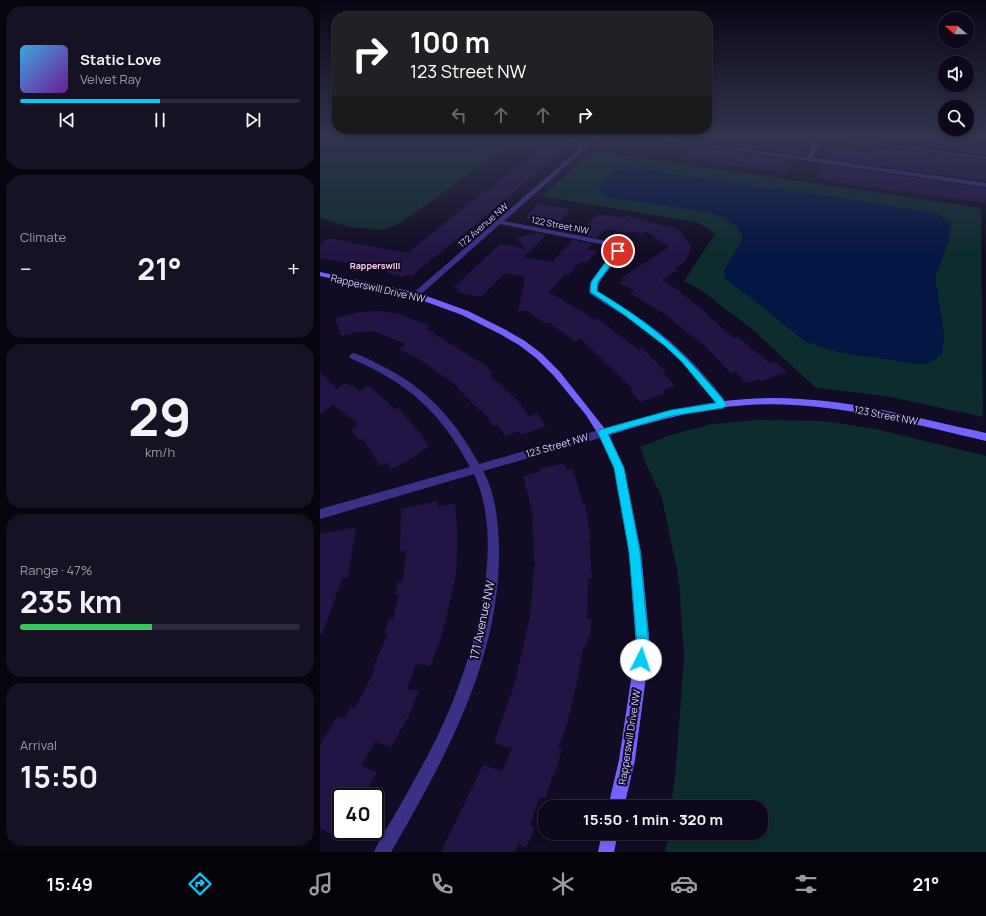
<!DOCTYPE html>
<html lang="en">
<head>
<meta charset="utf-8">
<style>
  body { margin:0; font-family:Manrope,sans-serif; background:#161123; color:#f1f3f6; height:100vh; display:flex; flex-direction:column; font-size:15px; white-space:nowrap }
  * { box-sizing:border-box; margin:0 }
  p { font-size:13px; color:#9a9aa2 }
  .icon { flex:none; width:22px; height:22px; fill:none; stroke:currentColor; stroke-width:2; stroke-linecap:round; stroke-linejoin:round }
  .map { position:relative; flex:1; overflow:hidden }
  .side { display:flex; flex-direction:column; gap:6px; padding:6px; background:#07040e; width:320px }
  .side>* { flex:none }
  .banner { position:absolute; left:12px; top:12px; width:380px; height:122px; border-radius:16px; box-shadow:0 2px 6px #0003,0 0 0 1px #2d2939; background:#202124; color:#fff; overflow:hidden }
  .needle { width:26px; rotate:290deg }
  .buttons { position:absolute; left:618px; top:12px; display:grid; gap:8px }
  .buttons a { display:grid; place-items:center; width:36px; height:36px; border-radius:50%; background:#0d081a; box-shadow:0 2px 6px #0003,0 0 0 1px #2d2939; font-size:20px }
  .speed { position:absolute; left:12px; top:788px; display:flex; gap:8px; font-size:20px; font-weight:700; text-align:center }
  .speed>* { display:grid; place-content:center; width:52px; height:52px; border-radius:50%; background:#0d081a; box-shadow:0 2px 6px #0003,0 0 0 1px #2d2939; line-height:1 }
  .speed .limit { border:2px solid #111; border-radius:6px; background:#fff; color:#111 }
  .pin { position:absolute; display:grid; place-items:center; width:34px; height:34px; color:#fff; margin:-17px; border:2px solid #fff; border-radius:50%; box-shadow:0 1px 4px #0007 }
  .me { position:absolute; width:44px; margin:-22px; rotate:4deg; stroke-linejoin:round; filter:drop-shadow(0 0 3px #0008) }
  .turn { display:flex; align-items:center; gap:14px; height:84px; padding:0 12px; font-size:18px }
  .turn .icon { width:52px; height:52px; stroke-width:2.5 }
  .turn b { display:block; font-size:28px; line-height:34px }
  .lanes { display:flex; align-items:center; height:38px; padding:0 12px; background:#0003; justify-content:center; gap:20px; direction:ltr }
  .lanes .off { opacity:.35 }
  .big { font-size:30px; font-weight:700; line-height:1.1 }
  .side .card { flex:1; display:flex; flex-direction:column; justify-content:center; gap:6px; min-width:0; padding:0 14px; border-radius:16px; background:#161123 }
  .side .dial { align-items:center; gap:0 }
  .dial b { font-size:52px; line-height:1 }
  .song { display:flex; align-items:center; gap:12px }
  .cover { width:48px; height:48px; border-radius:6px; background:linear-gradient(135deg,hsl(200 70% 55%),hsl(280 70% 35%)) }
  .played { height:4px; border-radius:2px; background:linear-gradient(90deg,#00ccf8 50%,#2d2939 50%) }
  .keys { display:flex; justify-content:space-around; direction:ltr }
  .heat { display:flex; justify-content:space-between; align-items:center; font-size:22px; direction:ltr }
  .charge { height:6px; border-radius:3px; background:linear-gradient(90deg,#34c759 47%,#2d2939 0) }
  .trip { position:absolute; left:218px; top:800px; width:230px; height:40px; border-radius:16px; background:#0d081a; box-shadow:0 2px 6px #0003,0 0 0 1px #2d2939; font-weight:700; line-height:40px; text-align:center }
  .menu { display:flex; height:64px; justify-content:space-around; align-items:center; background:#05030a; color:#9a9aa2 }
  .menu .icon { width:28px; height:28px }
  .menu .selected { color:#00ccf8 }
  .menu b { font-size:18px; color:#f1f3f6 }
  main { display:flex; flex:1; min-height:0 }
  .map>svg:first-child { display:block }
</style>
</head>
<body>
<main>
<section class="side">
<div class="card">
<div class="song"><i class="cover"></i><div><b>Static Love</b><p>Velvet Ray</p></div></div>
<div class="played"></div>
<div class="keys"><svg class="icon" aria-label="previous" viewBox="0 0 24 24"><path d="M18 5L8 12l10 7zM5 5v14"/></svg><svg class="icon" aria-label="pause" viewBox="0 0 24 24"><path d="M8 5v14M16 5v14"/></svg><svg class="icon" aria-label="next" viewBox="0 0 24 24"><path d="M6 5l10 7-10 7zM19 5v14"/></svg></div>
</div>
<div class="card"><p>Climate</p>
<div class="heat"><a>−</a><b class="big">21°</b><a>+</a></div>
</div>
<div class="card dial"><b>29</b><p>km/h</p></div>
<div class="card"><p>Range · 47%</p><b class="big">235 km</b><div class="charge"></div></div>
<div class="card"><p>Arrival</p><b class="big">15:50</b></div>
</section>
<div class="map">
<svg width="666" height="852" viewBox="0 0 666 852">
  <rect width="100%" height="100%" fill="#110b23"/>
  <path fill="#0d2c2d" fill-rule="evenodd" d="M0,136H98L178,148L180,152L79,224L63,230L30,227L0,218Z
    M273,151L661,208L663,417L566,396L496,388L433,330L381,290L364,281L395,234L379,223L222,196ZM313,167C377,180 441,187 506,196C543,201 580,208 617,214L629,239L615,277L624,337L609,363L600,364L519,352L486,342L439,304L404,271L422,244L423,236L416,225L400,216L389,212L369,208Z
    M439,420L504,421L556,429L666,456V852H345L348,833H441V807H351L356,766L364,657L359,580L342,498L326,464L320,447L354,434L392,424Z"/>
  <path fill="#041643" d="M313,167C377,180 441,187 506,196C543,201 580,208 617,214L631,222L629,239L615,277L624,337L622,354L609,363L600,364L519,352L486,342L463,322L405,279C402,248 456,236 389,212L286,197L279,192L278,189L296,170Z"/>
  <path fill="#221546" d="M235,136H262L92,276L86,275L83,277L66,273L68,271L0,258V244L8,238L87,253Z
    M378,136H421L480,144L475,155L375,140Z
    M558,136H610L661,143L666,144V155L557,141Z
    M371,145L473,160L467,173H465L359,158Z
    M556,146L666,160V181L504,158L509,148L553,153Z
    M502,164L666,188V203L509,181V179L496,178Z
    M218,204L251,209L236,225L206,218L209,214H207Z
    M277,214L307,218L305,217V215L352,228L354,227L360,231L371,247L366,261L355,268L358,270L342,280L362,292L360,293L371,300H370L387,313L386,314L415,339L418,337L450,363L455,361L467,372L441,381L439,379L426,383L416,372L411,373L386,347L345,314L309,293L314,290L299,283L304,280L301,278L349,247L326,231L322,234L310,231L308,233L285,229L277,238L258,234Z
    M217,233L226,235L204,257L232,262L253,240L272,244L267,249L277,251L267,263L260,262L249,275L245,274L229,292L276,320L278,319L318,349L322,348L346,372L343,373L355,386L343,390L345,393L320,402L310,390L313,389L260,338L255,341L228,322L225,323L205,310L198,312L205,277L185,273L161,297L137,292L140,289L133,288L180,244L205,249L197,238Z
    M53,310L85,315L84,316L110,326L106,329L115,333L114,334L170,368L168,369L173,373L170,375L198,401L209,416L217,413L226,426L202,435L199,431L185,436L178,425L173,426L162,410L160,411L134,384L102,361L79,349L86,344L54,331L38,332L21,336L15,318L40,312L53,311Z
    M0,372L17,389L26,383L40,391L48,386L54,390L75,409L78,408L100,433L109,447L97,453L98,455L88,460V461L71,469L67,463L60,466L43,439L40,441L31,430L38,425L24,412L13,405L0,414Z
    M245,463L247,470L253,469L263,504H265L271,540H269L272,578L268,579L267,619H272L270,636H268L267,645H264L256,686L247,724L238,748L242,749L236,769L225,798L220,797L210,825L215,827L206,848L198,844L195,852H121L163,765L182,771L192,748L174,743L195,683L210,616L214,566H215L212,518H214L203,476L219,472V469Z
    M117,501L118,507L135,503L137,526V553L136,574L127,615L121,638L110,666L96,664L87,689L99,691L88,717L71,747L55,742L41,766L57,773L42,797H21V830L17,837L0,828V745L17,717L24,719L31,707L35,708L56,668L53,667L68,633H64L69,619H73L79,594H75L78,582H82L87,550L80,552L81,509Z
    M36,527L28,578L22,579L2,635L0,634V534Z"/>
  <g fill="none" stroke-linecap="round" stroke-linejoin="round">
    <path fill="#3a3187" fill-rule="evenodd" d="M495,136H508L666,157V159Z"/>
    <path fill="#3a3187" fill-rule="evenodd" d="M274,136H280L184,221L287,241L300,246C304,261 278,275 277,291C294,304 314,313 331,326C356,343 392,380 408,405L406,407H400C377,380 354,350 325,329C307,316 288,307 270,294C265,279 287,265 293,253V249L285,245L180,224L98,297H95L91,295Z
      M321,136H337L487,158L497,136H503L493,158L666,183V187Z
      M648,136H666V140Z
      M33,353C44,356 54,362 64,367C108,389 136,422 159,464L283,429L287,430L288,433L287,436L163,471C176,495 178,521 179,547C181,658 125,759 71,852H54C59,840 66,829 73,818C85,797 96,777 107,757C146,684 191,553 154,474L0,519V509L150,467C119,410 89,384 30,358L29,356Z"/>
    <path fill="#7364ff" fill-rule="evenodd" d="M0,272L98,293L148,311L186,330L205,341L222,354L240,372L285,429C332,415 379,402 427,399C508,393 588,416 666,433V441C588,423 508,400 428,405C380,408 334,421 289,435L304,468L321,552L330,646L315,760L304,807H288L299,760L316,646L309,552L294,468L278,434L266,415L234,376L216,358L199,345L180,334L142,315L93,297L0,276Z
      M282,833H298L294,852H278Z"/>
  </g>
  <linearGradient id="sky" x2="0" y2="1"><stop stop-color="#090613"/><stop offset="0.53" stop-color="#323450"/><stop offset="1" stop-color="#323450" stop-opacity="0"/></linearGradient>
  <rect width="666" height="256" fill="url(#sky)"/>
  <path fill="#00ccf8" stroke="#0085a1" d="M295,249L301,251L278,282L277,291C320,317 354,342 387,381C394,389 401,396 407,405L403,408L351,416L288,434L304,468L320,552L329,646L325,665L321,666L316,665L315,660L317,646L309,552L294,468L278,433L279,430L351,410L396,403L362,362L345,346L303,314L270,292L271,282Z"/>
  <g text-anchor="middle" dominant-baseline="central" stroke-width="4" stroke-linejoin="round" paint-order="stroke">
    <g font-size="9" fill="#d6cdff" stroke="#110b23">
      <text transform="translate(163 225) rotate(-41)">172 Avenue NW</text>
      <text transform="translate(240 225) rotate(11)">122 Street NW</text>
    </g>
    <g font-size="9" font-weight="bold" fill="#ffcfea" stroke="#110b23">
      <text x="55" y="265">Rapperswill</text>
    </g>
    <g font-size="10" fill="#d6cdff" stroke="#110b23">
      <text transform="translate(58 288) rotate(13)">Rapperswill Drive NW</text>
      <text transform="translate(566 415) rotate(11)">123 Street NW</text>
      <text transform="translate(237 445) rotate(-16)">123 Street NW</text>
      <text transform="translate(309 737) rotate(-81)">Rapperswill Drive NW</text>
    </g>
    <g font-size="12" fill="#d6cdff" stroke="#110b23">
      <text transform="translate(162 620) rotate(-78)">171 Avenue NW</text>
    </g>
  </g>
</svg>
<div class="buttons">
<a><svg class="needle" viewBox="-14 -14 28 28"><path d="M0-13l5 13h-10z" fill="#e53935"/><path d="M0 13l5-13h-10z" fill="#9a9aa2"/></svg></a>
<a><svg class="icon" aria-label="sound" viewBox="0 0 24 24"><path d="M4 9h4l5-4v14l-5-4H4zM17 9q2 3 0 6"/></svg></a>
<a><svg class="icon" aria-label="search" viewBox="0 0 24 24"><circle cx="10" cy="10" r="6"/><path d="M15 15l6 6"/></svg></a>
</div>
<div class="speed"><div class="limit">40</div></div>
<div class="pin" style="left:298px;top:251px;background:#d93025"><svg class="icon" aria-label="arrive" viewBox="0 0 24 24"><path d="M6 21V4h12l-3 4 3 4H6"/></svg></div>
<svg class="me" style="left:321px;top:660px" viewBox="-20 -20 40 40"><circle r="19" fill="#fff"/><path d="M0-13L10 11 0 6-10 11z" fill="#00ccf8"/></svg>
<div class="trip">15:50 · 1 min · 320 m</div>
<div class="banner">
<div class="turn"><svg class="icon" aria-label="right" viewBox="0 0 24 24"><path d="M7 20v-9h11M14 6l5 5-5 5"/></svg><div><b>100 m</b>123 Street NW</div></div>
<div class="lanes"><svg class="icon off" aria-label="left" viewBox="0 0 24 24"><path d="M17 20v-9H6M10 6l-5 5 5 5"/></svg><svg class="icon off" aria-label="ahead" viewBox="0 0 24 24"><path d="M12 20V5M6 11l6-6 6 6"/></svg><svg class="icon off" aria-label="ahead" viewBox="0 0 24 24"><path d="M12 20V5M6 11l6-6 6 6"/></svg><svg class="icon" aria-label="right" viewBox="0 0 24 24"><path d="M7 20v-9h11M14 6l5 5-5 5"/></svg></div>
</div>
</div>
</main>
<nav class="menu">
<b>15:49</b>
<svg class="icon selected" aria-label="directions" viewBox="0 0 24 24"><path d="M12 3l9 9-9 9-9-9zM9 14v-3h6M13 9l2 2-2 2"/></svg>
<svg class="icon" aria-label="music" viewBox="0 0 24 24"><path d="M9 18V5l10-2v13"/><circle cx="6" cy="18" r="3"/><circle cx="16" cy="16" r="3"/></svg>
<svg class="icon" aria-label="phone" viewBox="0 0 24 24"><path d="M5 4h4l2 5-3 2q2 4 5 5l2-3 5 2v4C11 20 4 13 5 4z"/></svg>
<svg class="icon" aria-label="climate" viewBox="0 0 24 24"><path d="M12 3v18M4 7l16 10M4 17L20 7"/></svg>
<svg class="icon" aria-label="car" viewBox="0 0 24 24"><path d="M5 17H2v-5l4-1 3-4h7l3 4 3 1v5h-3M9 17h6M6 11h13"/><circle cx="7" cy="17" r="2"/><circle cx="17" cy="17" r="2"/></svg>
<svg class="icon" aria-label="filters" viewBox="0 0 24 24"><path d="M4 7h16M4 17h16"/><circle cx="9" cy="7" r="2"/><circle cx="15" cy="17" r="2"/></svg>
<b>21°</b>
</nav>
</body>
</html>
